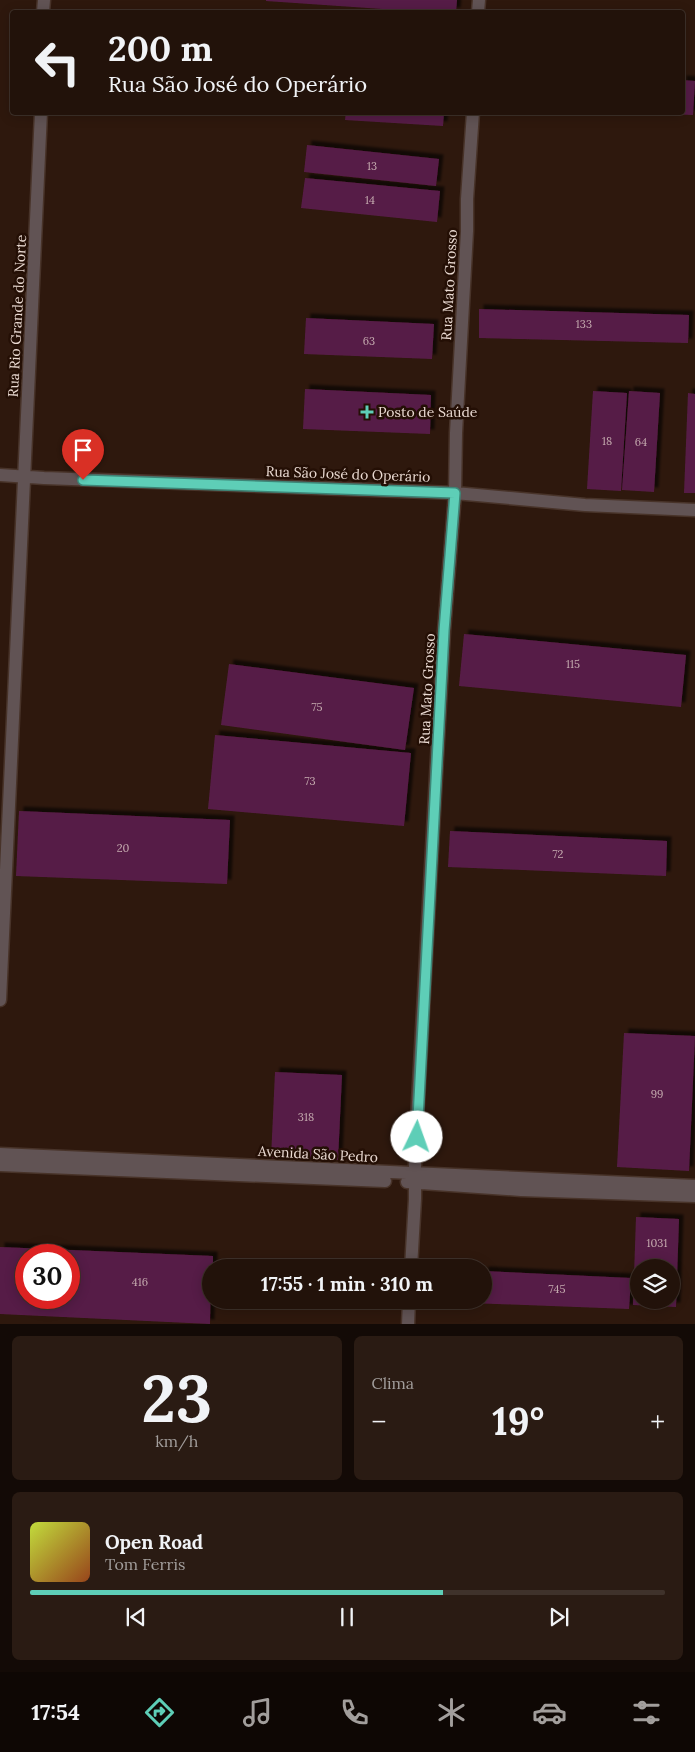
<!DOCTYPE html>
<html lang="pt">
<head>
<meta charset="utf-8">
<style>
  body { margin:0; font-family:Lora,serif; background:#2a1b13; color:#f1f3f6; height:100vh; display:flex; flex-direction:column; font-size:19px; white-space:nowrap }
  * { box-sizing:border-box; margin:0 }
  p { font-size:16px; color:#a29e9c }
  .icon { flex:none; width:28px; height:28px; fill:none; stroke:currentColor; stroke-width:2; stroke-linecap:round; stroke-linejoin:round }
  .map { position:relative; height:1324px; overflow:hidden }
  .panel { display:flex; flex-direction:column; gap:12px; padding:12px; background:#130a06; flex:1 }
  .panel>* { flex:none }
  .hud { position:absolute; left:10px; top:10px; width:675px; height:105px; border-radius:5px; box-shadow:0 2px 12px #0003,0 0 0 1px #3f322b; background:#22120a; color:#f1f3f6; overflow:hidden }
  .tools { position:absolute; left:630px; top:1259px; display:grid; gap:10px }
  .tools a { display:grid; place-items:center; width:50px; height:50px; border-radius:50%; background:#22120a; box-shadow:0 2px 12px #0003,0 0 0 1px #3f322b; font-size:25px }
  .speed { position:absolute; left:15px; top:1244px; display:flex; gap:10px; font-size:25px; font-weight:700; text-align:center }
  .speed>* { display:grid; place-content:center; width:65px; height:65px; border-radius:50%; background:#22120a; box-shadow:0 2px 12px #0003,0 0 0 1px #3f322b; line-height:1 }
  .speed .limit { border:8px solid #d22; background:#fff; color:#111 }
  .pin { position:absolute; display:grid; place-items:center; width:42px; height:42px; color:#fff; margin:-51px -21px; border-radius:50% 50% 50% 0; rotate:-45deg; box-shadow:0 0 5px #0007 }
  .pin .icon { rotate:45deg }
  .me { position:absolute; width:55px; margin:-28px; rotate:3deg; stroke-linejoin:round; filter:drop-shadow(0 0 4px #0008) }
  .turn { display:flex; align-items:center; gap:18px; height:105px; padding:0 15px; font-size:22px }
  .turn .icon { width:65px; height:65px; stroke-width:2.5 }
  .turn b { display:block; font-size:35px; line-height:42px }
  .big { font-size:38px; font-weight:700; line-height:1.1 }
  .panel .widget { flex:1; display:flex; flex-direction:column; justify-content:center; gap:8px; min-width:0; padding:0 18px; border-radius:8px; background:#2a1b13 }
  .panel .dial { align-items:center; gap:0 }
  .dial b { font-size:65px; line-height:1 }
  .song { display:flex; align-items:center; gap:15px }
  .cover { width:60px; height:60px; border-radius:8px; background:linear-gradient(135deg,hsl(70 70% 55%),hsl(20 70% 35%)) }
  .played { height:5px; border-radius:2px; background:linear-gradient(90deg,#5eceb7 65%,#3f322b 65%) }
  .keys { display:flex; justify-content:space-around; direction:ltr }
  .heat { display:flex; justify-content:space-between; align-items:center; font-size:28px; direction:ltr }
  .panel .tiles { flex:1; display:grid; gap:12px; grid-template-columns:1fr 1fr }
  .widget:last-child { grid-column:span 2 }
  .trip { position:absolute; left:202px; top:1259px; width:290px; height:50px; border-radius:25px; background:#22120a; box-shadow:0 2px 12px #0003,0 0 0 1px #3f322b; font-weight:700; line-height:50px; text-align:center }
  .tabs { display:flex; height:80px; justify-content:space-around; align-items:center; background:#0e0704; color:#a29e9c }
  .tabs .icon { width:35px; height:35px }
  .tabs .active { color:#5eceb7 }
  .tabs b { font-size:22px; color:#f1f3f6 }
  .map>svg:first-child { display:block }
</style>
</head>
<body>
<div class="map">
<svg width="695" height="1325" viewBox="0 0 695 1325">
  <defs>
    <filter id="shadow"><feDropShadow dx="4.5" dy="-4.5" stdDeviation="1" flood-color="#0009"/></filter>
  </defs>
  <rect width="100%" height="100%" fill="#2e180d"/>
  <path fill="#571d47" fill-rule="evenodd" filter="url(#shadow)" d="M266,0H457L456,12H426L266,1Z
    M682,80L695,81L693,115L667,114V112H682Z
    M346,112H444L443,126L345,120Z
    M307,145L439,159L436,186L304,172Z
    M305,178L440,191L437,222L301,208Z
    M479,309L689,315L688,343L479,338Z
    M306,318L434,324L432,359L304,354Z
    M305,389L431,395L430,434L303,429Z
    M593,391L627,393L621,491L587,489Z
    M629,391L660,393L654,492L622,490Z
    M688,393L695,394V493H684Z
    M464,634L686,655L681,707L459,686Z
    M229,664L414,688L405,750L221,725Z
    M215,735L411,753L404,826L208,809Z
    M19,811L230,820L227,884L16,876Z
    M450,831L667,841L666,876L448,867Z
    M624,1033L695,1036L689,1171L617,1167Z
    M275,1072L342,1075L338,1160L271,1158Z
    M636,1217L679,1219L676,1307L633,1305ZM639,1268H671V1300H639Z
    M0,1247L213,1256V1268H211L210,1324L0,1314ZM26,1255H69V1298H26Z
    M484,1271L631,1278L629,1309L443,1302V1300H484Z"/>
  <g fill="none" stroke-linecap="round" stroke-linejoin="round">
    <g stroke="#483329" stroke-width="15">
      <path id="minor" d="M43,12L44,0
        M478,12L479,0
        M0,475L44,478L455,493L585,505L695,510
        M0,1000L41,112
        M0,1154L695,1186
        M0,1165L385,1181
        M407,1182L521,1190L695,1196
        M411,1268L415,1199V1156L444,631L455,493L456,433L467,231V199L473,112
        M408,1325L409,1300"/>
    </g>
    <use href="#minor" stroke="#615354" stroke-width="12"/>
  </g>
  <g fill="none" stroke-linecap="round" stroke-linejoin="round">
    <g stroke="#3d8677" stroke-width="12">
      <path id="route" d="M83,480L455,493L444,631L417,1137"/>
    </g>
    <use href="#route" stroke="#5eceb7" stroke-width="9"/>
  </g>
  <path fill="#5eceb7" stroke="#240f05" stroke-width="2" d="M364.5 404.5h5v5h5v5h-5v5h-5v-5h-5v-5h5z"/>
  <g text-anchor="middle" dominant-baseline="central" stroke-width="5" stroke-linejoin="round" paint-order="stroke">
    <g font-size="11" fill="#c5abaf">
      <text x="372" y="166">13</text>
      <text x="370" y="200">14</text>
      <text x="584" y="324">133</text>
      <text x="369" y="341">63</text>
      <text x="607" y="441">18</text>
      <text x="641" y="442">64</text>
      <text x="573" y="664">115</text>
      <text x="317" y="707">75</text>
      <text x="310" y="781">73</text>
      <text x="123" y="848">20</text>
      <text x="558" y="854">72</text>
      <text x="657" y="1094">99</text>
      <text x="306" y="1117">318</text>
      <text x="657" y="1243">1031</text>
      <text x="140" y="1282">416</text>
      <text x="557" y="1289">745</text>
    </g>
    <g font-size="14" fill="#eadad2" stroke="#240f05">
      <text transform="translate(449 285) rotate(-87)">Rua Mato Grosso</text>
      <text transform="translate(17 316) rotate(-87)">Rua Rio Grande do Norte</text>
      <text transform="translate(348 474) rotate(2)">Rua São José do Operário</text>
      <text transform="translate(427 689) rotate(-87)">Rua Mato Grosso</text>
      <text transform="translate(318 1154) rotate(3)">Avenida São Pedro</text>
    </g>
    <g font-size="14" fill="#eadad2" stroke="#240f05" text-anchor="start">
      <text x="378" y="412">Posto de Saúde</text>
    </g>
  </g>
</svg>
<div class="tools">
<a><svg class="icon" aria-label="layers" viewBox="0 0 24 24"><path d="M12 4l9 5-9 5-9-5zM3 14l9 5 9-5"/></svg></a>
</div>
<div class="speed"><div class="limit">30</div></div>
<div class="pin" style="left:83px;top:480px;background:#d93025"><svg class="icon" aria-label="arrive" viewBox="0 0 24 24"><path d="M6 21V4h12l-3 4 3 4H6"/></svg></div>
<svg class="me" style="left:417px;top:1137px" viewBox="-20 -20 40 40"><circle r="19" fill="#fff"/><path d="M0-13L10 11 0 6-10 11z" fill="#5eceb7"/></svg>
<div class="trip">17:55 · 1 min · 310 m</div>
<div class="hud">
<div class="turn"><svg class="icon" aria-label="left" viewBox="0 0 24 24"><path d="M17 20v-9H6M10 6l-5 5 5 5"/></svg><div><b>200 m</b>Rua São José do Operário</div></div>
</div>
</div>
<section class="panel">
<div class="tiles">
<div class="widget dial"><b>23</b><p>km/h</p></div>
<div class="widget"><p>Clima</p>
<div class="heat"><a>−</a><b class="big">19°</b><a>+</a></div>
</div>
<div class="widget">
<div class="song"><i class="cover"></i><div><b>Open Road</b><p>Tom Ferris</p></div></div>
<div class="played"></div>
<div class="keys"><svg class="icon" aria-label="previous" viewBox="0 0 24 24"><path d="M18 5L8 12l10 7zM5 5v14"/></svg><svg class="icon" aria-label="pause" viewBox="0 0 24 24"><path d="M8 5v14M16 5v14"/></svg><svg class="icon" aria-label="next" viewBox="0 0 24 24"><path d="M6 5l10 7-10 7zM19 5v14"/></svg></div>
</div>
</div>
</section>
<nav class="tabs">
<b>17:54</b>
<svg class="icon active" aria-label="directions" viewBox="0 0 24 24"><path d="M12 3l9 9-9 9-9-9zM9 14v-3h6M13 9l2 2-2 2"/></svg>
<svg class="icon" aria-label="music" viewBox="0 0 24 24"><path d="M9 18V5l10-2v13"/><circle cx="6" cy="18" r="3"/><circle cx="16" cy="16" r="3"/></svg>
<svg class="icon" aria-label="phone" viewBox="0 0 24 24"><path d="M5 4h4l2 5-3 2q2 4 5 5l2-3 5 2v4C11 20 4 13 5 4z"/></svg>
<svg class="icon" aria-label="climate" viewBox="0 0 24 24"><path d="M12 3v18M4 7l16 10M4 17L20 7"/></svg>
<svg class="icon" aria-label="car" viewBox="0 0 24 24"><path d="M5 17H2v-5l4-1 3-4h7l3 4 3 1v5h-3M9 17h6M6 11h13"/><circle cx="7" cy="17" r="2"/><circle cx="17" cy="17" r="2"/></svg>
<svg class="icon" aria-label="filters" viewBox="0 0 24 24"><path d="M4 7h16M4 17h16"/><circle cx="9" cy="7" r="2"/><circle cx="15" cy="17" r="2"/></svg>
</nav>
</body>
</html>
